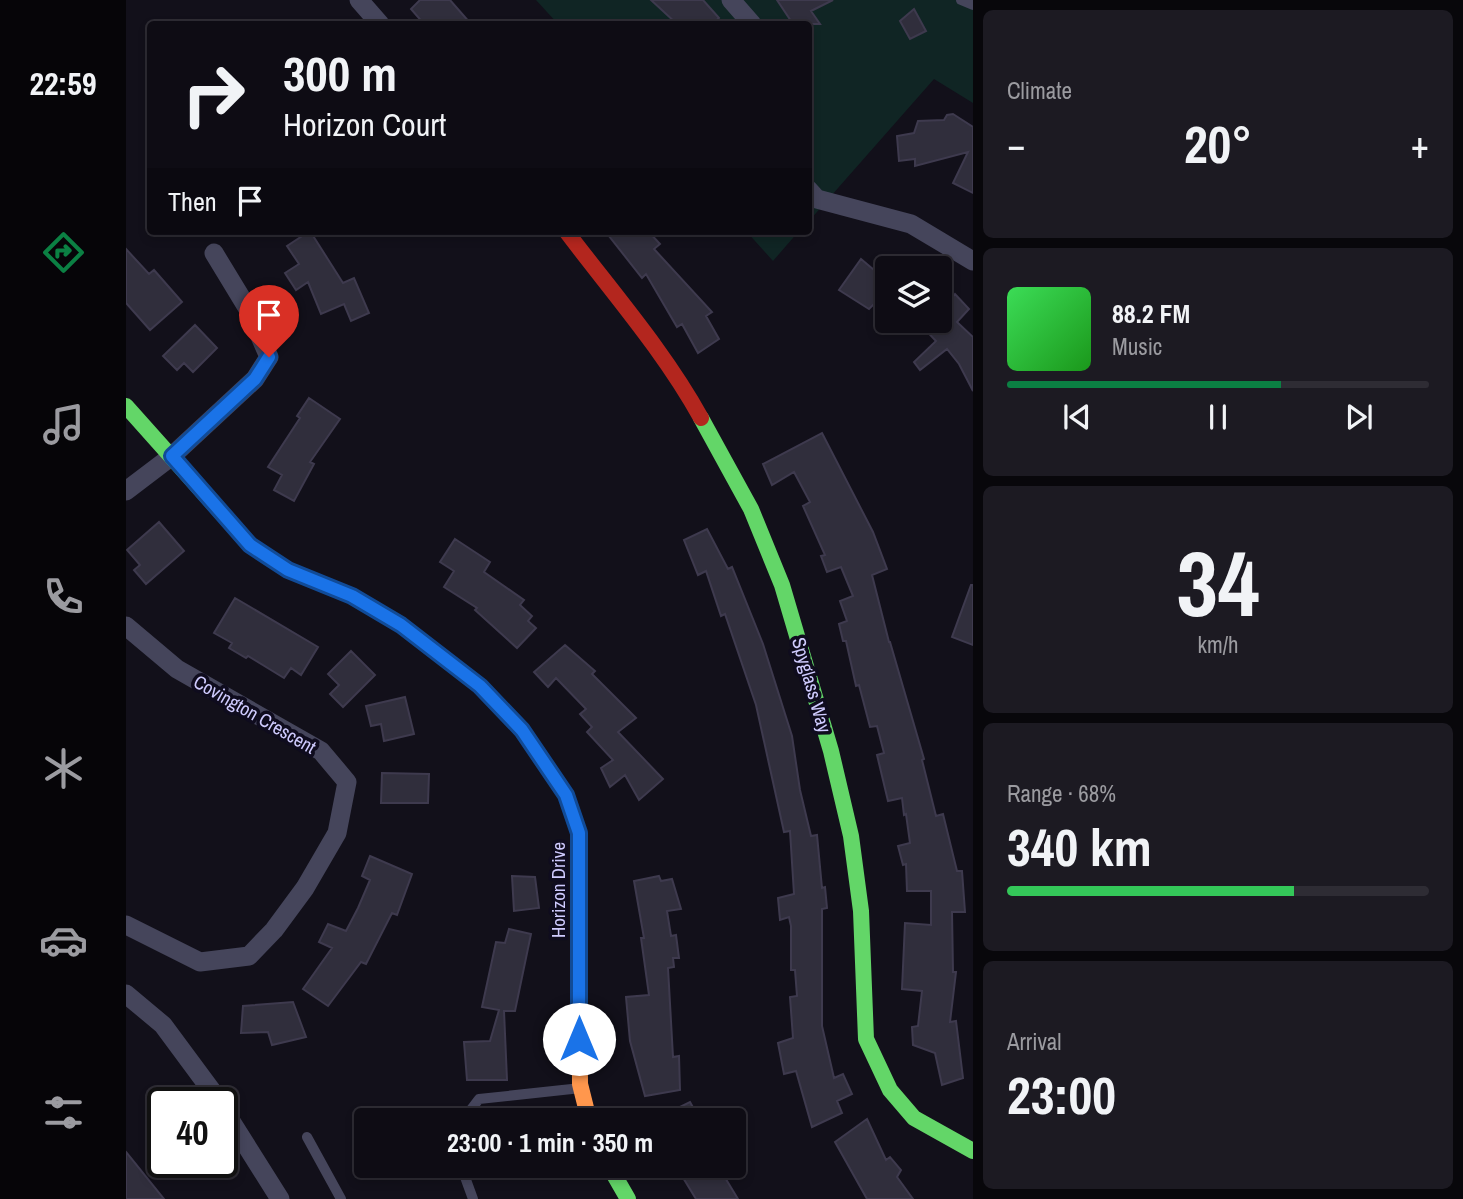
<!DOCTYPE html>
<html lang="en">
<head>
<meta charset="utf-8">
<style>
  body { margin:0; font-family:"Archivo Narrow",sans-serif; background:#1c1a22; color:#f1f3f6; height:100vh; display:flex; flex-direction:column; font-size:26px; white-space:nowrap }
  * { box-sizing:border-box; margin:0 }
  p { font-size:23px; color:#9b9ba0 }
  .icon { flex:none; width:38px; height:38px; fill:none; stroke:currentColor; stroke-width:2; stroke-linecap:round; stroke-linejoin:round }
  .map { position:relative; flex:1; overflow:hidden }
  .drawer { display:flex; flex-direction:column; gap:10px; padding:10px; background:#08070b; width:490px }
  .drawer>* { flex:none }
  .hud { position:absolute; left:21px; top:21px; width:665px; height:214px; border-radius:7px; box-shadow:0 4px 10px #0003,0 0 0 2px #2e2c34; background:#0e0c14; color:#f1f3f6; overflow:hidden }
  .tools { position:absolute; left:749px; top:256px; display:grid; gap:14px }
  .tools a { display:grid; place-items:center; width:77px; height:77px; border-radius:7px; background:#0e0c14; box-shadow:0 4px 10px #0003,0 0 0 2px #2e2c34; font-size:35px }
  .speed { position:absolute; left:21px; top:1087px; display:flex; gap:14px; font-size:35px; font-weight:700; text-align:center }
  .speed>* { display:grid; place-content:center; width:91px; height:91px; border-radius:50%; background:#0e0c14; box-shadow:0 4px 10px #0003,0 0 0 2px #2e2c34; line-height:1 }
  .speed .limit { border:4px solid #111; border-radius:10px; background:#fff; color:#111 }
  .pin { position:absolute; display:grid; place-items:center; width:60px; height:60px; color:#fff; margin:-72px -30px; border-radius:50% 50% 50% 0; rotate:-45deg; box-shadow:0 0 7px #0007 }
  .pin .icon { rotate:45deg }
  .me { position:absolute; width:77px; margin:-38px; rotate:0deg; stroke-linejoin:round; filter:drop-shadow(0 0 5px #0008) }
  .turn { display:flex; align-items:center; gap:24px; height:147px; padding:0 21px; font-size:32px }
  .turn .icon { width:91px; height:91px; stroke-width:2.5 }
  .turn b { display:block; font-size:49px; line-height:60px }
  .then { display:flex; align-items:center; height:66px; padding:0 21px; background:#0003; gap:14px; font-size:26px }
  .big { font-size:52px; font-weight:700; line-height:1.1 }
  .drawer .tile { flex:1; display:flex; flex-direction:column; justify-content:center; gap:10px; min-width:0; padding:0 24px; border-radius:10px; background:#1c1a22 }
  .drawer .dial { align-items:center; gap:0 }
  .dial b { font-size:91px; line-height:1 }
  .song { display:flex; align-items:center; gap:21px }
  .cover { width:84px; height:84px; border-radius:10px; background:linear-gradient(135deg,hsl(130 70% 55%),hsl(120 70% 35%)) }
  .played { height:7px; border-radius:4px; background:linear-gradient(90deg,#0b8043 65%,#2e2c34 65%) }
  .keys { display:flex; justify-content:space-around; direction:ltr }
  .heat { display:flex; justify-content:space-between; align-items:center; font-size:38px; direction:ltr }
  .charge { height:10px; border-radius:5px; background:linear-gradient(90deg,#34c759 68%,#2e2c34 0) }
  .trip { position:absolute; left:228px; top:1108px; width:392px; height:70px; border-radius:7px; background:#0e0c14; box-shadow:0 4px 10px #0003,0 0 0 2px #2e2c34; font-weight:700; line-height:70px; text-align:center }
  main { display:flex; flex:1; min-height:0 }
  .tab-bar { display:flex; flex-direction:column; width:126px; justify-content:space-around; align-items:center; background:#060508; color:#9b9ba0 }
  .tab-bar .icon { width:49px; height:49px }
  .tab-bar .on { color:#0b8043 }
  .tab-bar b { font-size:32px; color:#f1f3f6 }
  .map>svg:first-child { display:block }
</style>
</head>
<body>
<main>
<nav class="tab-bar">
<b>22:59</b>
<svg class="icon on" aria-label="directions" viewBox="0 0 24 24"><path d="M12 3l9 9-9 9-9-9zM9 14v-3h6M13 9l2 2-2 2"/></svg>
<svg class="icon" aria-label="music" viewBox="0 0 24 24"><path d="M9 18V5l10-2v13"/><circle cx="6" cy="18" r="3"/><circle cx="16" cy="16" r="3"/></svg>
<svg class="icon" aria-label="phone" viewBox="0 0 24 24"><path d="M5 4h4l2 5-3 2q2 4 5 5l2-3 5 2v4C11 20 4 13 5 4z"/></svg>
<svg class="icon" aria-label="climate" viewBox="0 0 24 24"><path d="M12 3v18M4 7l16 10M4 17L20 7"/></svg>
<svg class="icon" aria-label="car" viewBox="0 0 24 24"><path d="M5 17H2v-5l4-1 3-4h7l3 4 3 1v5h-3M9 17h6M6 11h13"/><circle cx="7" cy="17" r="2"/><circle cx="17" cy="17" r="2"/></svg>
<svg class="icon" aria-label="filters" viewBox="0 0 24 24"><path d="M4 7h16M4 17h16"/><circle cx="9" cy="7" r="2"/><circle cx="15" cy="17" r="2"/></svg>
</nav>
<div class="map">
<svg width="847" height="1199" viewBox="0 0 847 1199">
  <rect width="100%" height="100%" fill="#12101a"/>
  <path fill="#102524" d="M410,0H847V103L808,79L683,221L682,24H432Z
    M620,231H673L647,261Z"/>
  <path fill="#302e3c" stroke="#3e3a4e" stroke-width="2" d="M294,0H324L345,24H298L285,9Z
    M525,0H577L593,18L586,24H551Z
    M651,0H707L685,11L694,24H667Z
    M788,9L800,31L784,39L774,21Z
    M827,114L847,127V193L827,183L842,152L789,166V159L773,161L771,136L788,133L792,121L818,120L821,115Z
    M184,231L217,283L228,278L243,313L225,321L218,304L195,314L182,282L170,290L159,273L173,264L161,246Z
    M479,231H522L534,244L528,249L586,312L580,316L593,339L572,353L556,324L551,327L520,274L516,278Z
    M0,249L23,274L28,270L56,302L24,330L0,303Z
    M735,259L761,281V313L750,302L743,309L713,290Z
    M814,290L825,299L829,294L843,309L831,322L847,337V391L833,364L821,349L794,370L788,362L810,341L790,320H814Z
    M69,325L91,348L67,372L58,363L51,370L37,356Z
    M183,398L214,419L184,462L188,464L168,501L148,490L156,475L142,467L174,418L171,416Z
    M696,433L747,532L761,569L746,575L763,642H764L798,759L796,760L810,816L817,814L831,871H836L839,912H826L827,972H830L824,1022L830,1021L837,1078L816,1085L809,1053L787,1045L786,1027L792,1026L796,991L776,989L779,923L805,925V891H781L780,864L777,865L772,846L784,843L780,814L778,815L776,798L762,801L751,755L758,753L751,726L744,727L733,685L730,686L720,641H717L713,624L721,621L714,601L727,596L715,567L701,572L695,556L699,555L677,506L684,502L668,472L646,485L637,464Z
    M33,522L58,551L20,584L8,570L14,565L1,550Z
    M581,529L602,569L606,567L637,644L666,736L674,790L685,836L691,835L696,888L699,887L701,908L696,909V1026L708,1078L717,1074L726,1094L711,1101L716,1113L686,1127L670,1071L658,1074L652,1043L667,1038L664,997L671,996L669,970H665V926L663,917L654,920L652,898L668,894L664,831L658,832L630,705L599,614L595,616L580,571L572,575L558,540Z
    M329,539L364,562L358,572L398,600L394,605L406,616L402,621L410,628L391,648L349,610L351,608L318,587L328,571L314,562Z
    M845,585H847V645L826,637Z
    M109,598L192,647L175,675L165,668L158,678L122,656L120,658L103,648L106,643L88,633Z
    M439,645L469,671L466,674L510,718L492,732L537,779L513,800L499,775L484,787L475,768L487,760L461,732L466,727L454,714L460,709L430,678L422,687L408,672Z
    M225,651L249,675L217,707L204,694L213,685L202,674Z
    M279,697L288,734L258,741L255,724L245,726L240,706Z
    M256,773L303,774L302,803H255Z
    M244,856L286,874L271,915L266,913L240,964L235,962L202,1006L177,989L206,948L193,942L202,924L220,931L232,908L244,880L236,876Z
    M386,876L409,877L413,908L388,911Z
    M533,876L535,881L546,879L555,909L541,911L545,936L550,935L553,958H547L548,967L542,968L547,1057L553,1056L554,1090L519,1096L504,1041L500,997L523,995L515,938H518L508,881Z
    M383,929L405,934L389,1011H378L381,1080H341L338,1042L364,1041L373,1010L356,1007L370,942L379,943Z
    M167,1002L180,1037L146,1045L142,1032L115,1033L117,1006Z
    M564,1102L574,1120H527Z
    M741,1119L760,1160L764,1157L775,1170L771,1177L787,1199H741L709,1142Z
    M0,1152L38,1199H0Z
    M574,1166H592L612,1199H570L556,1176Z"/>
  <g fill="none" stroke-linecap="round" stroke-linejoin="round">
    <path stroke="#45455b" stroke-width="10" d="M835,0L847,5
      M337,1120L353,1099L455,1088
      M181,1137L215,1199
      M335,1166L347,1199"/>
    <path stroke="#45455b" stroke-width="19" d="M233,0L254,24
      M605,0L626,24
      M682,189L691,199L785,224L847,261
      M0,491L46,456L129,379L143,357L122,309L88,253
      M0,626L51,669L195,751L221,782L211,833L179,888L148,930L123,956L74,962L0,925
      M0,994L37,1025L94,1102
      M96,1107L154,1199"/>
    <path stroke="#63d668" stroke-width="16" d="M0,406L124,545L162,570L226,596L275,625L354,686L396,730L440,795L453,833V867
      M575,418L625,509L656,585L705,751L725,836L735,911L740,1039L764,1090L788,1118L847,1151
      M483,1166L502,1199"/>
    <path stroke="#ff974d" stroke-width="16" d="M453,867L454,1084L463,1120"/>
    <path stroke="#b3261e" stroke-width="16" d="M440,231C486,292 538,351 575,418"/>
  </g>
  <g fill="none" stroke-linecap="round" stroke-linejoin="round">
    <g stroke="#114b97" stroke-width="18">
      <path id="route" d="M143,357L129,379L46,456L124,545L162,570L226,596L275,625L354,686L396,730L440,795L453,833V1039"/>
    </g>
    <use href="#route" stroke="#1a73e8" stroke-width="12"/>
  </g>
  <g text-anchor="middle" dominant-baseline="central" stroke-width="7" stroke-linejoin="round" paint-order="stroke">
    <g font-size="19" fill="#cfcbfe" stroke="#0f0c1e">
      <text transform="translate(686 685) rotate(74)">Spyglass Way</text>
      <text transform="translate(129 714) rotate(30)">Covington Crescent</text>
      <text transform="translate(432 890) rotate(-90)">Horizon Drive</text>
    </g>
  </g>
</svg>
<div class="tools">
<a><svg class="icon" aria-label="layers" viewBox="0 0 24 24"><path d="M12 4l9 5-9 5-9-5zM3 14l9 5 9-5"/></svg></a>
</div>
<div class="speed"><div class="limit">40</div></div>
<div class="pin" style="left:143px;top:357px;background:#d93025"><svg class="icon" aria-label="arrive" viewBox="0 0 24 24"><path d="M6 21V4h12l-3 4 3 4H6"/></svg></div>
<svg class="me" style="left:453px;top:1039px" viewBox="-20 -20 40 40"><circle r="19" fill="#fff"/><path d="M0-13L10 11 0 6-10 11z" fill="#1a73e8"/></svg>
<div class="trip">23:00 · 1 min · 350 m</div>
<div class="hud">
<div class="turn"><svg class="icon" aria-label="right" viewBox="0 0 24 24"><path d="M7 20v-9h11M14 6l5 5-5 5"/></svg><div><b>300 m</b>Horizon Court</div></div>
<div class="then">Then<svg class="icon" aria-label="arrive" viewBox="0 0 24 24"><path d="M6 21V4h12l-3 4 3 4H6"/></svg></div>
</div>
</div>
<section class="drawer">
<div class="tile"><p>Climate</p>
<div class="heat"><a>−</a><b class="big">20°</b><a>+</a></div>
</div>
<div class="tile">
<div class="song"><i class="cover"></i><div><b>88.2 FM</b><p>Music</p></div></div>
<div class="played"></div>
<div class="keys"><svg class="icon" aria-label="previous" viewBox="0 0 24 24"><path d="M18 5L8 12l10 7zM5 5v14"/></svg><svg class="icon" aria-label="pause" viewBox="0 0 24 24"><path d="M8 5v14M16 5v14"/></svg><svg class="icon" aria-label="next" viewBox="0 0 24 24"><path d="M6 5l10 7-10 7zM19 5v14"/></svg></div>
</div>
<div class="tile dial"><b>34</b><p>km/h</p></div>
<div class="tile"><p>Range · 68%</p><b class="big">340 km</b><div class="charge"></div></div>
<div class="tile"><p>Arrival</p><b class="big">23:00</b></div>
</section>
</main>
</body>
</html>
